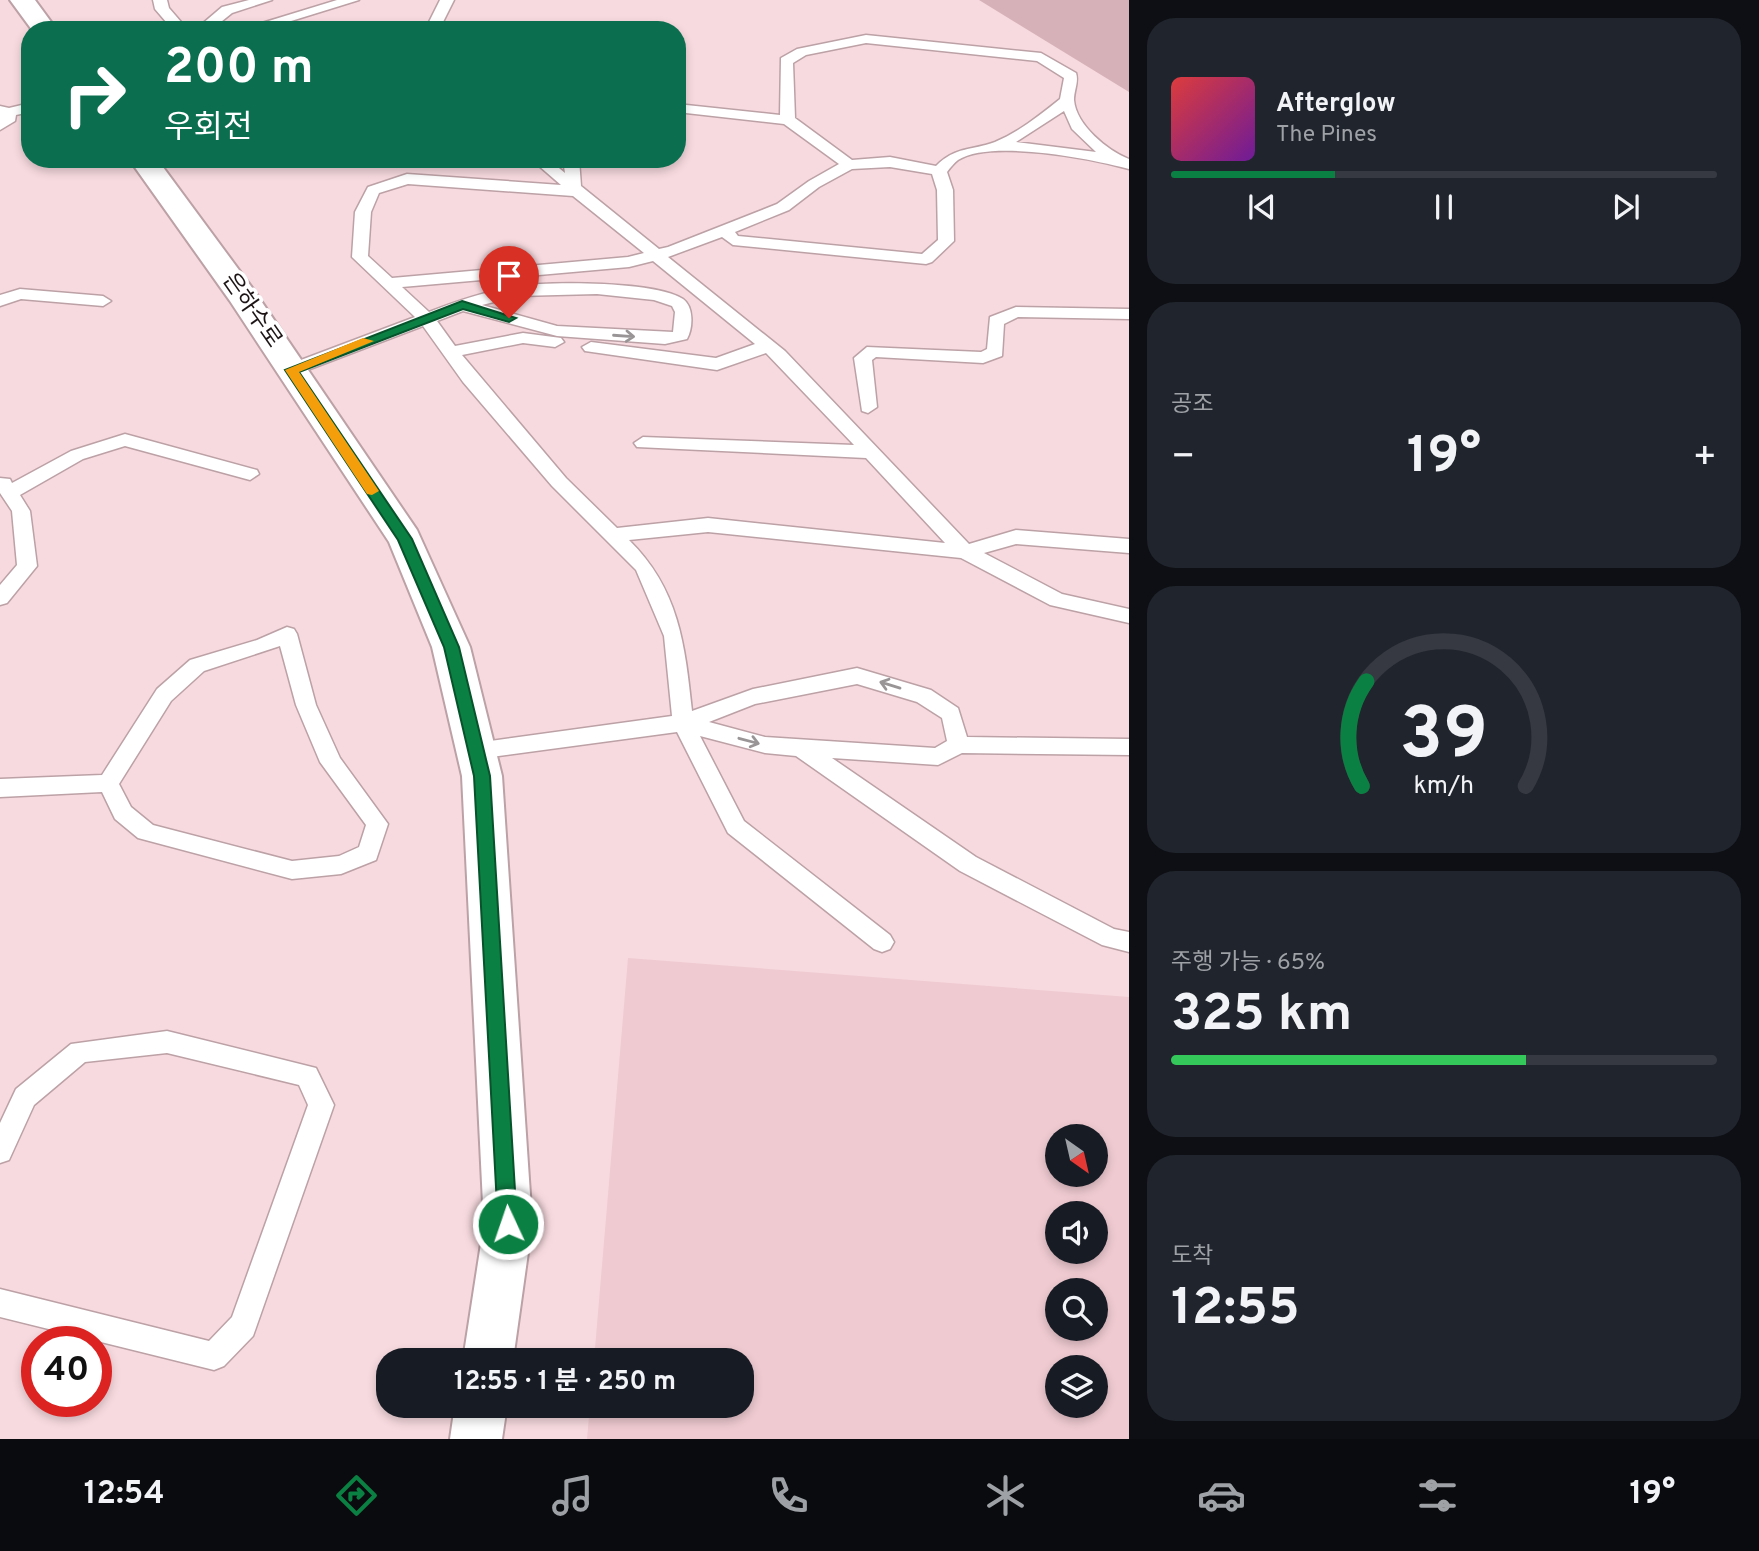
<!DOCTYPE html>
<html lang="ko">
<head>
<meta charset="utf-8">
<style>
  body { margin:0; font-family:Overpass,"Noto Sans KR",sans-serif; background:#20242c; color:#f1f3f6; height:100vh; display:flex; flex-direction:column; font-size:26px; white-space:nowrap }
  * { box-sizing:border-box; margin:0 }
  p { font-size:23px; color:#9ea1a6 }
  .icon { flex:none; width:38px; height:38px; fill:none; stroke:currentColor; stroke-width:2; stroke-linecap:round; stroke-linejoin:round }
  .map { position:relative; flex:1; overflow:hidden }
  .panel { display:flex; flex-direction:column; gap:18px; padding:18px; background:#0d0f14; width:630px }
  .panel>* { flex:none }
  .top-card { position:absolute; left:21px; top:21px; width:665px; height:147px; border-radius:28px; box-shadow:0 4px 10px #0003; background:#0b6e4f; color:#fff; overflow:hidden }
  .needle { width:46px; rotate:146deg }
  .tools { position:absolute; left:1045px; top:1124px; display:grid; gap:14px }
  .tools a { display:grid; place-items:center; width:63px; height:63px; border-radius:50%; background:#171b24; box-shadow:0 4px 10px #0003; font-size:35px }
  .speed { position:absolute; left:21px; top:1326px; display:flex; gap:14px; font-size:35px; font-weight:700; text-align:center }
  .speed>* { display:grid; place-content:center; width:91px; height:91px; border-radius:50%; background:#171b24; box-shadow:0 4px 10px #0003; line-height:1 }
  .speed .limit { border:10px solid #d22; background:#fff; color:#111 }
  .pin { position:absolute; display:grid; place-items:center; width:60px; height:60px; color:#fff; margin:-72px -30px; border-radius:50% 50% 50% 0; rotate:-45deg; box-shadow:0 0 7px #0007 }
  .pin .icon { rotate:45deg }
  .me { position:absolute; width:77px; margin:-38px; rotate:357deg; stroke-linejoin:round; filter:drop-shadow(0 0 5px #0008) }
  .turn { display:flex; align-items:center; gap:24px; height:147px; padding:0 28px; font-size:32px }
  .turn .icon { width:91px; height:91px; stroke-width:2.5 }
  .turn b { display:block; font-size:49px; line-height:60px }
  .big { font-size:52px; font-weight:700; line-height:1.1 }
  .panel .card { flex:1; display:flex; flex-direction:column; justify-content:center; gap:10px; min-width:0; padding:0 24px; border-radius:28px; background:#20242c }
  .panel .dial { align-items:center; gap:0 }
  .dial svg { height:182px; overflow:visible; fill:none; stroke:#363941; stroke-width:7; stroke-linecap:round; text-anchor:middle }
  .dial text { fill:#f1f3f6; stroke:none }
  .song { display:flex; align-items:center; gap:21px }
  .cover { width:84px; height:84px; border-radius:10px; background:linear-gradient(135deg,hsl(0 70% 55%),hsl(280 70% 35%)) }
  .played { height:7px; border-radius:4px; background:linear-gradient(90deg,#0b8043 30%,#363941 30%) }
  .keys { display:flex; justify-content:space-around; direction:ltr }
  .heat { display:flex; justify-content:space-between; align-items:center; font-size:38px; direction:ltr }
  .charge { height:10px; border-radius:5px; background:linear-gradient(90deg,#34c759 65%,#363941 0) }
  .trip { position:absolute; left:376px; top:1348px; width:378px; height:70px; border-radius:28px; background:#171b24; box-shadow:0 4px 10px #0003; font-weight:700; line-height:70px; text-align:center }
  .tabs { display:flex; height:112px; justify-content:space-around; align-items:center; background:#090b0e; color:#9ea1a6 }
  .tabs .icon { width:49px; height:49px }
  .tabs .current { color:#0b8043 }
  .tabs b { font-size:32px; color:#f1f3f6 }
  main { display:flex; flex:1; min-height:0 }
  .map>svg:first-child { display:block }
</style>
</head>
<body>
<main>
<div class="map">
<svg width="1129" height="1439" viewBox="0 0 1129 1439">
  <rect width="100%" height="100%" fill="#f7dadf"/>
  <path fill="#efcad1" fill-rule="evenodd" d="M628,958L1129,997V1439H587L590,1405H742V1360H594ZM1057,1136H1096V1174H1057ZM1057,1213H1096V1251H1057ZM1057,1290H1096V1328H1057ZM1057,1367H1096V1405H1057Z"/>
  <path fill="#d6b1b8" d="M979,0H1129V92Z"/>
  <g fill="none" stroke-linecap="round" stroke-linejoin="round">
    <g stroke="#bca1a6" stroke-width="3">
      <path id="lane" d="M153,0H167L169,8L188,30H173L155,9Z
        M249,0H272L232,13L211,30H195L222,7Z
        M337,0H359L262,30H239Z
        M440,0H454L439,30H425Z
        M866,35L1041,53L1076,73C1079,82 1074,90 1074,100C1076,125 1108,151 1129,159V169C1092,159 991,139 958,160C954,163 950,168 947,172L953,190L954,241L932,262L926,264L733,245L722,237L668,257L785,351L969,544L1016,530L1129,539V553L1016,544L984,553L1062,594L1129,609V623L1050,605L961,558L708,532L629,540C679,589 685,645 692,711L753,689L857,668L931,690L958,708L967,737L1129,739V755L962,753L938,765L832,758L976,857L1114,929L1129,932V952L1102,945L960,871L796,756L765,753L700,736L744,821L890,935L894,942L890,949L882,952L874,949L728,833L677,732L476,759L468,757L465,751L468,745L476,743L672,716L664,636L636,570L552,486L463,382L423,326L297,374L291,376L282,370L285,366L415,317L352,257L355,212L368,187L407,174L561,185L531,159H548L565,173L563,159H579L581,186L659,249L668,247L777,204L809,181L839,164L784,124L677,112V104L780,115L781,58L797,49ZM866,43L1037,61L1064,78L1060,99C1040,115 1019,132 995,142C971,151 956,146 936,166L890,157L852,160L795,118L793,63L806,55ZM1064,111L1072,129L1096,152L1016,142ZM890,167L932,174L937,190L938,240L922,254L738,236L735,232L789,210L819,187L852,169ZM408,184L573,196L644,253L628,257L392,278L368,256L371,212L379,193ZM653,261L755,344L716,358L591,342L582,347L585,351L717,370L766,353L854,445L643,437L634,443L637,447L866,458L945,543L708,518L617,528L566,478L462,355L523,343L555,347L564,342L561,338L523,333L455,346L437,321L463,311L557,336L665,344L687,339C693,328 694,307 683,299C657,281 549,281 517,286C487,291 457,301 429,312L402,287L629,267ZM597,294L654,300L672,306L675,312L673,332L557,326L482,305L518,296ZM857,684L917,702L942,718L947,741L935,748L765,737L709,722L755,704Z
        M30,103V112L16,115L15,121L0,130V106L9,108Z
        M20,289L103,296L111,301L103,306L21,299L0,306V295Z
        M1016,307L1129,309V319L1018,317L1004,324L1002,356L983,363L876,357L872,360L877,407L868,413L862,411L854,358L867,347L981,352L987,349L990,317Z
        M125,434L257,470L259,474L250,480L125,446L83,459L20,495L30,511L37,566L7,603L0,605V585L17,565L12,511L0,493V478L10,479L12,483L71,451Z
        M287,627L294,629L297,634L316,705L340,758L388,824L376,860L341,874L292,879L138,838L115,819L102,792L0,797V779L102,775L157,689L190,660L257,640ZM280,646L296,705L320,762L366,825L359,847L339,856L292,861L153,825L131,807L119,784L171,701L204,671Z
        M167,1031L316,1068L334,1105L253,1336L224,1366L214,1370L0,1317V1289L209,1341L232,1317L308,1105L299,1085L167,1053L85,1062L34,1105L9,1160L0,1163V1123L16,1089L71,1044Z"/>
    </g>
    <g stroke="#bca1a6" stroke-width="4">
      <path id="secondary" d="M10,0H35L57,30H32Z
        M129,159H157L253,289L417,530L470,647L502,776L532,1224L513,1360H463L484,1224L462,776L432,647L389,542L230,301Z
        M455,1405H507L502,1439H450Z"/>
    </g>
    <use href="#lane" fill="#fff" fill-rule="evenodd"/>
    <use href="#secondary" fill="#fff" fill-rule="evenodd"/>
  </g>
  <defs><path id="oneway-shaft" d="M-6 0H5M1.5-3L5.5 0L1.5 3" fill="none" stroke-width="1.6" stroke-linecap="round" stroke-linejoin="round" transform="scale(1.75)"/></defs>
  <g stroke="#999596">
    <use href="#oneway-shaft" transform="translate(624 336) rotate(4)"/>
    <use href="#oneway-shaft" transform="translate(890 685) rotate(-163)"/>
    <use href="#oneway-shaft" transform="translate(749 741) rotate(15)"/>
  </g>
  <path fill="#0b8043" stroke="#07532c" stroke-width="2" d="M462,301L516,318L509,322L463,309L299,372L412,539L459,647L490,776L517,1224L515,1231L508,1233L500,1231L498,1224L474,776L444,647L398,540L285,370Z"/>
  <path fill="#f59e0b" d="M363,338L374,341L299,372L379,491L372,495L367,494L285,370Z"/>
  <g text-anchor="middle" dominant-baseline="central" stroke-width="7" stroke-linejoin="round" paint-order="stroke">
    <g font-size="23" fill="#1d1416" stroke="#fff">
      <text transform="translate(251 311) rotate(55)">은하수로</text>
    </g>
  </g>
</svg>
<div class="tools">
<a><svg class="needle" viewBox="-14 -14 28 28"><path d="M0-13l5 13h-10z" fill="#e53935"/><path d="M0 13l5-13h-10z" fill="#9ea1a6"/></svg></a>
<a><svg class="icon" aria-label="sound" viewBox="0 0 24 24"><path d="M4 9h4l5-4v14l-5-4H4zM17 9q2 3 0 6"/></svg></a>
<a><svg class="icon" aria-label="search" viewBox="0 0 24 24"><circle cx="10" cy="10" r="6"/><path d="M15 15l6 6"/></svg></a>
<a><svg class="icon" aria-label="layers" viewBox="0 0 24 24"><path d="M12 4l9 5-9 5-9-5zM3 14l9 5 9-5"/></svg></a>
</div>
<div class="speed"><div class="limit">40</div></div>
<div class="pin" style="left:509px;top:318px;background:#d93025"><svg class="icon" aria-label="arrive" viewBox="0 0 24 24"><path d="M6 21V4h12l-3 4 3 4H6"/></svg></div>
<svg class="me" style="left:508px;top:1224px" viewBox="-20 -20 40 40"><circle r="17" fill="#0b8043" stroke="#fff" stroke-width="3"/><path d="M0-11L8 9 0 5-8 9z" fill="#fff"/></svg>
<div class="trip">12:55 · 1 분 · 250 m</div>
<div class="top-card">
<div class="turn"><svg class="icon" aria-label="right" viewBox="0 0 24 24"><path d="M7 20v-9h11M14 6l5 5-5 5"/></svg><div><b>200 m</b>우회전</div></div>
</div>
</div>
<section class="panel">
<div class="card">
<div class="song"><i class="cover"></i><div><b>Afterglow</b><p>The Pines</p></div></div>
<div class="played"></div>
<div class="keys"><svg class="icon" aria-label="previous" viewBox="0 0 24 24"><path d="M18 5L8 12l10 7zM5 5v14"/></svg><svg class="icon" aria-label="pause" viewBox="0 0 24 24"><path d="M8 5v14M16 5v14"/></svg><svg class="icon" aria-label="next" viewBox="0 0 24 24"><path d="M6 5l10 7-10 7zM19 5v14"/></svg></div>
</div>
<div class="card"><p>공조</p>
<div class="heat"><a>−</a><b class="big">19°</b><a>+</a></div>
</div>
<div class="card dial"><svg viewBox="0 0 100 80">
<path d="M14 69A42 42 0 1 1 86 69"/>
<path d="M14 69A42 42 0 0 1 16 23" stroke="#0b8043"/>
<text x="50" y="56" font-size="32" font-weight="700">39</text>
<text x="50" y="72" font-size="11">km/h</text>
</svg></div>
<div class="card"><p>주행 가능 · 65%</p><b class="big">325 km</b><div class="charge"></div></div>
<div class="card"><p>도착</p><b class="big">12:55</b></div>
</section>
</main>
<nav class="tabs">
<b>12:54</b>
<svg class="icon current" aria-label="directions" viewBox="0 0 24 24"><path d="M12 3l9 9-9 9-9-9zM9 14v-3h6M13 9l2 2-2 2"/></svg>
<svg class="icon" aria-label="music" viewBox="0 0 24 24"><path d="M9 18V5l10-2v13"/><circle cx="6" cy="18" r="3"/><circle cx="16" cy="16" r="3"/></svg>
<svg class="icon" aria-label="phone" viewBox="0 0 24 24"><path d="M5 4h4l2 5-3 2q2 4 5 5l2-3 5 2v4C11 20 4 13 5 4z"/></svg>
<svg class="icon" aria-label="climate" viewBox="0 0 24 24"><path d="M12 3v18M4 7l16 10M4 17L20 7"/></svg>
<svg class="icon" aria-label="car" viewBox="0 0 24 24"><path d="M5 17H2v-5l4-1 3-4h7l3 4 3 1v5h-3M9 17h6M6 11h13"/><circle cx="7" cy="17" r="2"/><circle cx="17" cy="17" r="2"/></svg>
<svg class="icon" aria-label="filters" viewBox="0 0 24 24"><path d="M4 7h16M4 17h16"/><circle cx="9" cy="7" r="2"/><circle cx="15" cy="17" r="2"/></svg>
<b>19°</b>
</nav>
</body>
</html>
